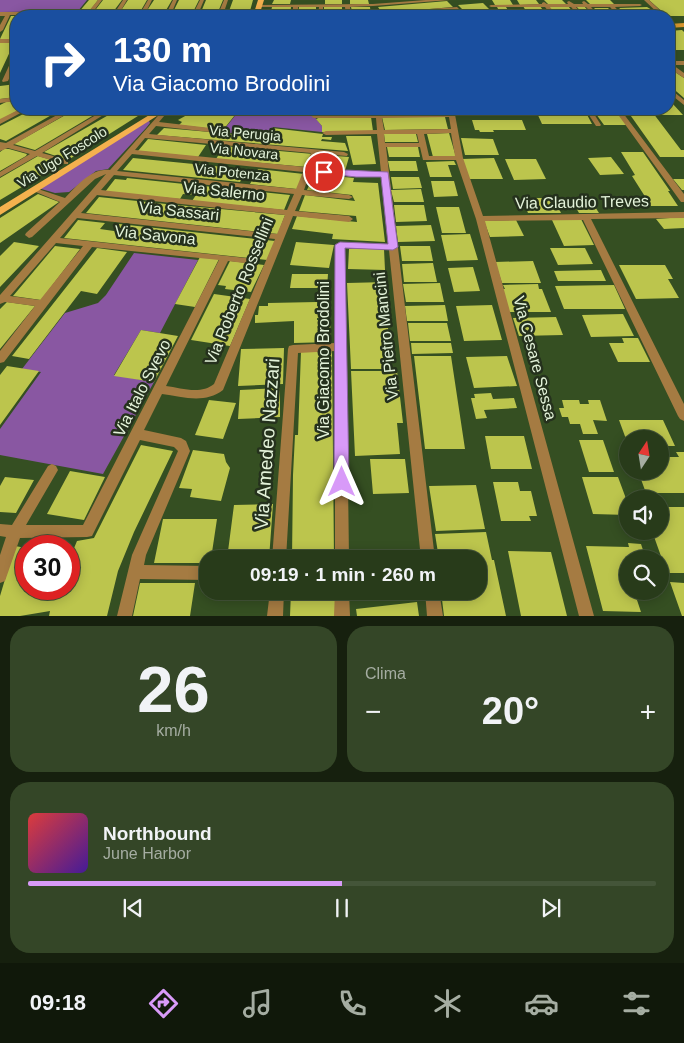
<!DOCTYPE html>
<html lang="it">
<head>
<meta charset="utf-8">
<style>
  body { margin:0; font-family:Arial,sans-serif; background:#344627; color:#f1f3f6; height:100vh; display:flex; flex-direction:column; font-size:19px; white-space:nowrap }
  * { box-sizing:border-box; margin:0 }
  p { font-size:16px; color:#a5ada2 }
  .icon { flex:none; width:28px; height:28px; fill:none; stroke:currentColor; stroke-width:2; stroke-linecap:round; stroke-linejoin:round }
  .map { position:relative; height:616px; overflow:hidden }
  .drawer { display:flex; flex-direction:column; gap:10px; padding:10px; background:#16200e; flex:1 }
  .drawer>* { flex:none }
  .guide { position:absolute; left:10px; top:10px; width:665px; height:105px; border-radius:20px; box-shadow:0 2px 12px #0003,0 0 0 1px #445539; background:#1a4fa0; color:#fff; overflow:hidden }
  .needle { width:32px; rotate:12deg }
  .fabs { position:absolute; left:619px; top:430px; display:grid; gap:10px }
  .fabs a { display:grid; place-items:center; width:50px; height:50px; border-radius:50%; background:#283b1a; box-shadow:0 2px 12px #0003,0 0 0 1px #445539; font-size:25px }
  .speed { position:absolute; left:15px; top:535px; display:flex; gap:10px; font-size:25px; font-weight:700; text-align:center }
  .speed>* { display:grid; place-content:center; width:65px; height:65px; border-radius:50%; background:#283b1a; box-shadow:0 2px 12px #0003,0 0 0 1px #445539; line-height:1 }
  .speed .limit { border:8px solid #d22; background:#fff; color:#111 }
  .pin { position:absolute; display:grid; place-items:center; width:42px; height:42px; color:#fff; margin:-21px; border:2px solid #fff; border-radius:50%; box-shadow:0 1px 5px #0007 }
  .me { position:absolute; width:55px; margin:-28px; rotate:0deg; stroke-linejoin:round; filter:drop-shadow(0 0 4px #0008) }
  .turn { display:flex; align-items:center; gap:18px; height:105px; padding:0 20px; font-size:22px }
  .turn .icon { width:65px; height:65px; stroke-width:2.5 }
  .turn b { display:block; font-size:35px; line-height:42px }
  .big { font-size:38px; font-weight:700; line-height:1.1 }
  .drawer .tile { flex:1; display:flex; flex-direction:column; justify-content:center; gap:8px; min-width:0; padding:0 18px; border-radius:20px; background:#344627 }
  .drawer .dial { align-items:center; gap:0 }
  .dial b { font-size:65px; line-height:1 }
  .song { display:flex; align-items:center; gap:15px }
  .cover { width:60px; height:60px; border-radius:8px; background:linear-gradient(135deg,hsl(0 70% 55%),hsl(260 70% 35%)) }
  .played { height:5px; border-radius:2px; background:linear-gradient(90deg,#d89af8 50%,#445539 50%) }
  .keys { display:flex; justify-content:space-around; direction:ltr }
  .heat { display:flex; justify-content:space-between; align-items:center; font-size:28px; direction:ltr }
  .drawer .tiles { flex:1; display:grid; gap:10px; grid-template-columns:1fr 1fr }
  .tile:last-child { grid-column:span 2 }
  .trip { position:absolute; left:199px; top:550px; width:288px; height:50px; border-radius:20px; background:#283b1a; box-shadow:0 2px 12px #0003,0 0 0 1px #445539; font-weight:700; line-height:50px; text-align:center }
  .tab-bar { display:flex; height:80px; justify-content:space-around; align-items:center; background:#10180a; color:#a5ada2 }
  .tab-bar .icon { width:35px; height:35px }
  .tab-bar .current { color:#d89af8 }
  .tab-bar b { font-size:22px; color:#f1f3f6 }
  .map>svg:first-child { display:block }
</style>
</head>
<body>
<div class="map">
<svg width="684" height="616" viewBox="0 0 684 616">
  <rect width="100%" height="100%" fill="#354f22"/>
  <path fill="#8957a2" d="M0,0H87L78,11L0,12Z
    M276,109H313V115L322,126V132L273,127L267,137L222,132L238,112L272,116Z
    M148,119L150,123L146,128L108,169L96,171L69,192L55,193L38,188Z
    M134,253L198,260L160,333L141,330L114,375L154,382L103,474L0,455V429L41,372L22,369L65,313L98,303L106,295Z"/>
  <path fill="#bcc54d" d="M89,0H98L88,13H78Z
    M103,0H122L113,12L93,13Z
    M128,0H147L140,12H120Z
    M154,0H172L165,12H146Z
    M179,0H199L193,12H173Z
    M206,0H223L218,12H201Z
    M233,0H253L250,11H229Z
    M274,0H291L290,4H272Z
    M325,0H342V4H325Z
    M350,0H368L369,4H350Z
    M492,0H510L513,5H495Z
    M517,0H536L539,4L520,5Z
    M544,0H562L566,4H548Z
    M586,0H610L614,4H590Z
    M649,0H684V16H667Z
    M447,1L453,7L382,13L378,7Z
    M483,3L491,11L466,13L458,5Z
    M523,6H540L547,16H529Z
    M568,6L573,12H554L549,7Z
    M576,6H584L593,16H585Z
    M272,7H291L290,16H270Z
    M299,7H316V16H298Z
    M324,7H342V16H324Z
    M351,7H370L371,16H353Z
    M497,7H506L509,12H520L523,16H502Z
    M647,7L657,13H625L619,8Z
    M594,8H608L616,16H602Z
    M453,10L460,16H390V15Z
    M573,12L576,16H558L555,13Z
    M11,16H16V39H0Z
    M682,30L684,32V50H669V31Z
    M0,42L14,43L0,73Z
    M669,68L684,78V98L669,85Z
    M16,84V97L0,99V86Z
    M16,101V109H21L0,120V105L6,102Z
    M669,103H672L683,115H661L656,109H669Z
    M33,109H62L6,141L0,139V126Z
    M76,109H104L35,150L14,144Z
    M119,109H149L68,160L44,152Z
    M260,109H276L272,116L257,114Z
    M313,109H371L372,114L313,115Z
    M381,109H419L420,113H382Z
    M455,109H479L480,112H456Z
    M500,109H520L522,112H502Z
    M528,109H558L561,116H569L563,109H584L592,124H542L537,113H530Z
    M593,109H615L616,113H619L628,125H604L596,114L599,113Z
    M626,109H650L681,150H684V157H660Z
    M194,111L235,115L223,130L179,125L182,122L178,120Z
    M321,117H371L373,131L322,132V126L316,119Z
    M382,117H445L448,129L385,130Z
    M472,120H522L526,130H493L494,132H480L479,130H475Z
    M164,128L267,137L272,128L323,134L322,137H332L331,140L322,139L321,141L345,143L348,151L157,135Z
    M449,133L456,157H433L427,134Z
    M384,134H416L418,142H385Z
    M346,136H371L376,164L353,165Z
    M461,138L493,139L499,155H465Z
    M148,139L206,145L198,157L138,151Z
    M224,146L313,154L307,167L216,159Z
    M387,147H418L420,157H389Z
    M4,149H9L27,154L26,156L0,171V152Z
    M621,152H643L670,191H668L678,206H651L632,176L635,175Z
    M324,155L349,157L345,171L318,169Z
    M38,156L62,163L0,200V178Z
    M611,157L624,174L600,175L588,158Z
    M133,158L224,167L222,169L246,171L240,182L123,170Z
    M494,158L503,179H469L462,159Z
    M505,159H536L546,179L514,180Z
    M388,161H416L418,171H390Z
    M454,161L456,165H448L452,177H430L426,162Z
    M258,169L304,174L297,189L250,184Z
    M314,174L354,178L353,182L378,183L385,242L332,239L333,234L292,229L297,216L357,222L356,216L299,211L305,195L355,201L352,195L307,190Z
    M391,177H419L422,188L393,189Z
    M127,178L290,195L284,210L192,201L196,195L183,194L180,199L105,192L115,179L126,180Z
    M673,179H684V190H682Z
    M431,181H454L458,196L434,197Z
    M421,189L424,202H394L391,190Z
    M38,194L59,202L0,243V218Z
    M99,197L166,204L285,215L278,234L86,213Z
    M522,198H554L561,213H528Z
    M571,199H590L599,213H579Z
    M394,205H424L427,221L396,222Z
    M436,207H459L466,233H442Z
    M684,217V228L664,229L656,219Z
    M581,219L594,245L564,246L552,220Z
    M78,220L105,223L100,229L114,231L119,224L275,241L267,260L64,238Z
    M516,220L524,236L490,237L484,221Z
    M431,225L435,241L398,242L396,226Z
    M470,234L478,260L447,261L441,235Z
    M14,242L39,246L0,287V256Z
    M296,242L334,245L329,268L290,265Z
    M55,246L80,249L41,300L13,296Z
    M400,246H430L433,261H402Z
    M97,248L127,252L97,294L81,291L29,359L12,356Z
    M550,248H585L593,264L558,265Z
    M349,249H384L385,270L348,269Z
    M200,257L219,259L195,307L175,304Z
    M230,261L264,265L251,292L225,289L226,286L218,285Z
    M533,261L541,283H502L495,262Z
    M433,263L437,282H404L402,264Z
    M619,265H665L673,279H668L679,298L636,299Z
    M473,267L480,291L454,292L448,268Z
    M601,270L606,281H558L554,271Z
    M292,274H328L327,288H290Z
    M387,282L389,298L381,299L385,328H388L391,350H382L384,369H351L347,283Z
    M440,283L444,302H406L403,284Z
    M538,284L539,289H542L551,312H509L502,289H505L503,285Z
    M614,285L625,309H564L555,286Z
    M214,294L250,299L230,346L191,340Z
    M7,302L35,306L0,349V309Z
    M317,302V306H330V317L317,318V320H330L331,342L294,343V321L255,323V315H258L259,306H268V303Z
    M445,305L448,321H407L405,306Z
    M492,305L502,340L464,341L456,306Z
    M623,314L634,336L591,337L582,315Z
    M556,317L563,335L519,336L513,318Z
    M408,323H447L451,341H410Z
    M141,330L178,336L154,382L114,376Z
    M622,338H638L650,362H618L609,343H624Z
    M411,343H451L453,353L412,354Z
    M284,348L283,384L238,386L241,349Z
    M301,351H332L334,559H292L293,475L295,435H298Z
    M414,356H451L465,449H425Z
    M507,356L517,386L474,388L466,357Z
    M7,366L39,371L0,425V375Z
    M351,371H397L403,423H397L400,454L355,456Z
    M280,388V417L238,419L240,390Z
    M491,393L493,399L514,398L517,408L484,410L487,418L476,419L471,398H475L474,394Z
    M209,400L236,403L223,439L195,435Z
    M562,400H579L580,404H589L588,400H600L607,421L593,420L598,434H583L580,424H570L568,417H562L559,408H564Z
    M619,420H663L675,446H660V439H626Z
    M485,436H524L532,469H491Z
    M579,440H603L614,472H589Z
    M141,445L173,451L134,532L118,571L107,616H49L50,611L20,616H0V596L15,546L26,548V589H69V554L72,553L77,541L94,538Z
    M193,450L224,454L226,462L230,468L221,501L190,497L192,489L179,488Z
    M676,452H684V493H646L638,471H660V457H679Z
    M370,459H405L409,493L373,494Z
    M70,471L105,477L84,520L47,514Z
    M5,477L34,480L16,513L0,512V486Z
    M582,477H618L628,504V515L593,514Z
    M493,482H518L520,491H531L537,516H529L531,521H501Z
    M476,485L485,529L436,531L429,486Z
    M273,504L269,559H227L234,505Z
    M660,507H684V573H667L652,531H660Z
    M163,519H217L211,559H208V563H154Z
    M486,532L492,560H494L506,616H444L441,591H478V559H439L435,534Z
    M628,543L641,544L646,559H628V591H634L641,612L603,611L586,546L629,547Z
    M508,551L551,552L567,616H521Z
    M670,582L684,583V616H682Z
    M140,583H195L190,616H133Z
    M291,591H335L336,616H290Z
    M417,602L419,616H357L356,609Z"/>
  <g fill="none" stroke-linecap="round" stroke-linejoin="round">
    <path fill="#a57b42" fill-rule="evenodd" d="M619,13H644L654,16L618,15Z"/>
    <path fill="#a57b42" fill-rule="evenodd" d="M98,0H102L93,12H115L123,0H127L120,12H141L148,0H152L146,12H167L173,0H177L172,12H194L200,0H204L199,12H219L224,0H228L224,12L257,11L260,13L257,15H171L170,16H166V15L143,16L10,15L3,30L0,32V25L5,16H0V12H88Z
      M426,0H450L373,6L350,7L351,16H346L345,7H323V16H318L319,7H298V16H293V7H259L257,6L259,5L373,4Z
      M644,0H649L666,16H661Z
      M569,1L574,4H583L582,2L584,1L588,4H640L642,5L640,6L615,7L623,16H618L610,7H591L599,16H594L586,7H576L584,16H579L571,7H550L557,16H552L545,7H491L489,6L491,5L542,4V3L544,2L547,4H568L567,2Z
      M457,7L459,9L378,16L372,15L375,13Z
      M0,39H16V43H0Z
      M16,55V63L8,81L3,82L2,81L13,57Z
      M669,61H684V65H673L684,73V78L669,68Z
      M669,88L684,100V105L669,93Z
      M16,97V101L0,103V99Z
      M20,109H28L0,124V119Z
      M68,109H75L13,145L35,151L106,109H113L42,153L68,160V164H65L37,156L0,177V172L30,154L8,148L0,151V142L6,143Z
      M164,109H170L159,122L219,129L223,131L219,133L156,126L149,134L344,152L348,154L347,156L318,154L312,168L356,173L381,172L377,134L326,135L322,133L326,131L377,130L376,118H314L312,117V115L375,114V109H381L382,113H448V109H454L463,158L483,216L684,212V218L591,219L684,404V421L680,419L678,416L583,220L485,221L594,616H579L476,219L456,160H423L420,147H386L435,559H421L389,250L345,248L349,559H335V351L298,353L286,559H272L288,349L289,346L293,345L335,343L336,245L337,243L389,244L382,176L356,177L310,173L304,190L349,195L353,197L349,199L302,195L295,211L349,216L353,219L349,222L293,216L223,390C205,404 183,397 162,394L144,430L181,438L186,441L190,451L146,555L144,565L208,566V580L140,579L132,616H117L132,555L178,451L174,447L140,440L92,536L87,537L20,538L5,581L0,583V555L6,537L0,536V524L12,525L48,466L52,464L56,466L58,470L26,525H83L219,260L92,247L4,362L0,363V351L35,306L5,302L0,304V295L106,174L95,179L32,237L29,238L25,235L26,233L60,202L31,190L35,188L65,198C77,186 91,168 110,170ZM449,117L451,129L384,130L382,118ZM451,133L455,156H429L424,134ZM384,134H417L419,143H385ZM145,138L311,153L305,167L135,150ZM132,154L303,172L296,189L117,171ZM114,175L294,194L287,210L101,190ZM97,195L285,215L277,234L81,213ZM77,218L275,239L214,384C201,395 181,388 166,386L228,261L252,264L255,263L257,261L255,259L60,238ZM56,243L83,246L40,300L10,296Z
      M193,109C206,109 227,106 238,113L235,115L196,111Z
      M522,109H528L529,112L524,113Z
      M585,109H591L601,125L600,126H596Z
      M614,109H620L684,194V202H681Z
      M270,591H284L283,616H267Z
      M335,591H349L350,616H334Z
      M425,591H439L443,616H427Z"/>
    <path fill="#d9972f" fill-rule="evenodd" d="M684,23V27L669,28V24Z"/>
    <path fill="#f5b14e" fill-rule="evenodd" d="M258,0H264L259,16H253Z
      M159,109H168L0,215V207Z"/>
  </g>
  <path fill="#d89af8" stroke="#8c64a1" d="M324,169L388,172L398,247L393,250L345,248L349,482L347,486L342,488L336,486L334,482L335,245L340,242L388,244L381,177H356L321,173V170Z"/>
  <g text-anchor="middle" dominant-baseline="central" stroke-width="5" stroke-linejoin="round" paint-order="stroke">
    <g font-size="14" fill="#e3f2d9" stroke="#25311d">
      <text transform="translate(245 133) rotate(5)">Via Perugia</text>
      <text transform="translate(244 151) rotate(6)">Via Novara</text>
      <text transform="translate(62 157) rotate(-32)">Via Ugo Foscolo</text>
      <text transform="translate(232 172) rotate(6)">Via Potenza</text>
    </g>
    <g font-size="16" fill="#e3f2d9" stroke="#25311d">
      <text transform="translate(224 191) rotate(6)">Via Salerno</text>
      <text transform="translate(582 202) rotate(-1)">Via Claudio Treves</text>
      <text transform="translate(179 211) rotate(6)">Via Sassari</text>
      <text transform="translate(155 235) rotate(6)">Via Savona</text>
      <text transform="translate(239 291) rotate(-68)">Via Roberto Rossellini</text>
      <text transform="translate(386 336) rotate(-96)">Via Pietro Mancini</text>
      <text transform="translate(535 358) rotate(75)">Via Cesare Sessa</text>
      <text transform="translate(323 360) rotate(-90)">Via Giacomo Brodolini</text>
      <text transform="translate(142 388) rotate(-63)">Via Italo Svevo</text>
    </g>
    <g font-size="19" fill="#e3f2d9" stroke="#25311d">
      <text transform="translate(267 444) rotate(-86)">Via Amedeo Nazzari</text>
    </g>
  </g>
</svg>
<div class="fabs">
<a><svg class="needle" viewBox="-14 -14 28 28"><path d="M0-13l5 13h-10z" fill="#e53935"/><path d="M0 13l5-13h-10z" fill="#a5ada2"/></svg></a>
<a><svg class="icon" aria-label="sound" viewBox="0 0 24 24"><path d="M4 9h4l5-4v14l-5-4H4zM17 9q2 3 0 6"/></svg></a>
<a><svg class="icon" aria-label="search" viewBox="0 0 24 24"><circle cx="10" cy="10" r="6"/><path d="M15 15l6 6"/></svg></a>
</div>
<div class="speed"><div class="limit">30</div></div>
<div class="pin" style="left:324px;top:172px;background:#d93025"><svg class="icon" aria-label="arrive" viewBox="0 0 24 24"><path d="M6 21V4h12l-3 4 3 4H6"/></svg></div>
<svg class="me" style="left:342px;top:482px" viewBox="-20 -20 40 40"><path d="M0-17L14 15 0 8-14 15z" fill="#d89af8" stroke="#fff" stroke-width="4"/></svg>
<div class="trip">09:19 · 1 min · 260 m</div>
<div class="guide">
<div class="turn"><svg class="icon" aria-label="right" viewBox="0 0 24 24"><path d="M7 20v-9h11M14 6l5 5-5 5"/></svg><div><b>130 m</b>Via Giacomo Brodolini</div></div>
</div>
</div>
<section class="drawer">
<div class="tiles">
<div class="tile dial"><b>26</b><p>km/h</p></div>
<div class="tile"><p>Clima</p>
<div class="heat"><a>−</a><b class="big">20°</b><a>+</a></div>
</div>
<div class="tile">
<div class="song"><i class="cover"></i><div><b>Northbound</b><p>June Harbor</p></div></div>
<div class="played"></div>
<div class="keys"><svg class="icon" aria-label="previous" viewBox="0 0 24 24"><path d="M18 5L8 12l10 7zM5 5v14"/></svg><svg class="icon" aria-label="pause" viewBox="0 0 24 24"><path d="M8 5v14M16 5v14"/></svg><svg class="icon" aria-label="next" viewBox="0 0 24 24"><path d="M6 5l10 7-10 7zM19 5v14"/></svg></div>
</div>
</div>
</section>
<nav class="tab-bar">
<b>09:18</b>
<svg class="icon current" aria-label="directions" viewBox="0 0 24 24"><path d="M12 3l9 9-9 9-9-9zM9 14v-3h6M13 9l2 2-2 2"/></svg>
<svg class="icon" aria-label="music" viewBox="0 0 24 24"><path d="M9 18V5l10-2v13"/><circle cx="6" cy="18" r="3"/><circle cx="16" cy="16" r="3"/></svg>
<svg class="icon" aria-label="phone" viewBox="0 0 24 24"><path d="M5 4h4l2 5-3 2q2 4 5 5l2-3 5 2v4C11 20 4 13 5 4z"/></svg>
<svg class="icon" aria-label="climate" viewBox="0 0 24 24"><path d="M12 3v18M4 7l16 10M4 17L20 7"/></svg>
<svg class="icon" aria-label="car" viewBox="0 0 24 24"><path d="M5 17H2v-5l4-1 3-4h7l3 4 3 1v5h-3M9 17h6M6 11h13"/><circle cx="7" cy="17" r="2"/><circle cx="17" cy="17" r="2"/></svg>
<svg class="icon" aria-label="filters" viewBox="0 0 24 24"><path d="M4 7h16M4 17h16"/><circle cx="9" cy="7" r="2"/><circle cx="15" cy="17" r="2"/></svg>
</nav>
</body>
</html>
